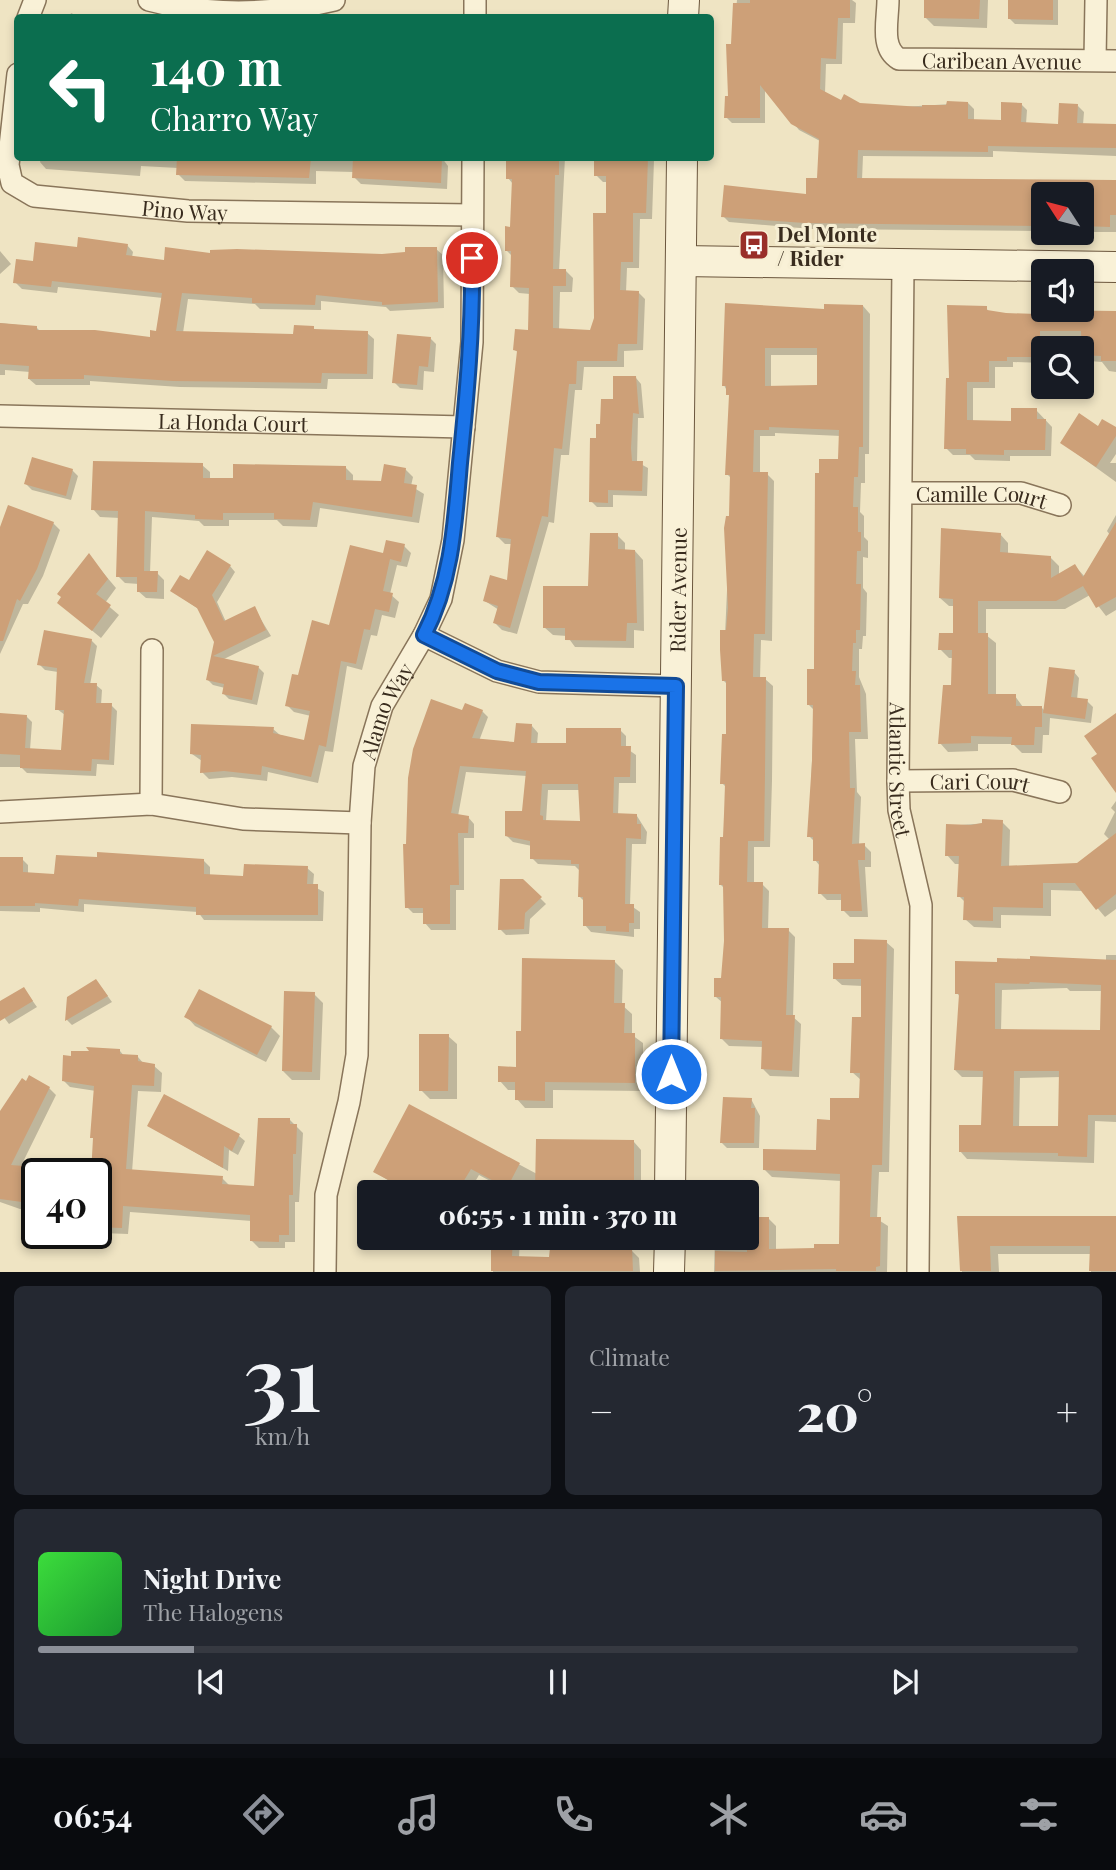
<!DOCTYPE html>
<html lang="en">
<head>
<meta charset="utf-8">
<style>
  body { margin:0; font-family:"Playfair Display",serif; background:#242831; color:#f1f3f6; height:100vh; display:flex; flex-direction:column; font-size:26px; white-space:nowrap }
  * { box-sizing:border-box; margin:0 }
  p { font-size:23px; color:#9ea1a6 }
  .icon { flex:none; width:38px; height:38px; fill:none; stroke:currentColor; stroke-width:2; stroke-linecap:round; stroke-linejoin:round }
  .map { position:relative; height:1272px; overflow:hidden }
  .panel { display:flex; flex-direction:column; gap:14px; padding:14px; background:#0d0f14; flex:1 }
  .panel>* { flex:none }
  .banner { position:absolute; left:14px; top:14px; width:700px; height:147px; border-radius:7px; box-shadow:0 4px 10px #0003; background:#0b6e4f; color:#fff; overflow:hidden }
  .needle { width:46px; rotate:306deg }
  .buttons { position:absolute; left:1031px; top:182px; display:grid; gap:14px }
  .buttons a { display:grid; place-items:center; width:63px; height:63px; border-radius:7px; background:#171b24; box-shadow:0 4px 10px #0003; font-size:35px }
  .speed { position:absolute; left:21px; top:1158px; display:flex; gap:14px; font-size:35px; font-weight:700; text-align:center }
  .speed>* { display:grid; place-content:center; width:91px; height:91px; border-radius:50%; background:#171b24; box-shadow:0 4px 10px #0003; line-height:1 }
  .speed .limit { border:4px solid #111; border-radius:10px; background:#fff; color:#111 }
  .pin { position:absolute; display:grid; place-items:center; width:60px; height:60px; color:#fff; margin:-30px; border:4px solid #fff; border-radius:50%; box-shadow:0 2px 7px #0007 }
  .me { position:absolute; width:77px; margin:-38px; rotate:0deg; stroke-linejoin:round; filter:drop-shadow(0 0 5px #0008) }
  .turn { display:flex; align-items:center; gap:24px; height:147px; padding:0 21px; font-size:32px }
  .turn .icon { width:91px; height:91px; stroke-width:2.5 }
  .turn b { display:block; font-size:49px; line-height:60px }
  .big { font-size:52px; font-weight:800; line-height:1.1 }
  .panel .tile { flex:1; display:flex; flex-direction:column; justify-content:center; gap:10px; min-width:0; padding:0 24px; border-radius:10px; background:#242831 }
  .panel .dial { align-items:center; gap:0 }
  .dial b { font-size:91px; line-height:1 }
  .song { display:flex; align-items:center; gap:21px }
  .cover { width:84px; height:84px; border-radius:10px; background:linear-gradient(135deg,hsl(120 70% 55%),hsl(130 70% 35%)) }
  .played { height:7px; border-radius:4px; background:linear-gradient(90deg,#8c9099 15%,#363941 15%) }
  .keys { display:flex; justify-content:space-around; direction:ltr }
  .heat { display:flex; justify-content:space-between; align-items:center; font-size:38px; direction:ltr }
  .panel .tiles { flex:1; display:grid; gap:14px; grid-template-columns:1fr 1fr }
  .tile:last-child { grid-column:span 2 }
  .trip { position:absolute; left:357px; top:1180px; width:402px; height:70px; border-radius:7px; background:#171b24; box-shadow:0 4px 10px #0003; font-weight:800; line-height:70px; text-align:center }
  .tab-bar { display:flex; height:112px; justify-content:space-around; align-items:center; background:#090b0e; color:#9ea1a6 }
  .tab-bar .icon { width:49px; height:49px }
  .tab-bar .on { color:#8c9099 }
  .tab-bar b { font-size:32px; color:#f1f3f6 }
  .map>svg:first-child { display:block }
</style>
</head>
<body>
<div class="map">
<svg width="1116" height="1272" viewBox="0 0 1116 1272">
  <rect width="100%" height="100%" fill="#efe4c3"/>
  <path fill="#0003" fill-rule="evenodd" d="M737,0H852L856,3L855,23H843L842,64H826L825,93L842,102L885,108L968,103L974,109V121H1002L1021,104L1027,110L1026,124L1060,126L1078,106L1084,112L1083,125L1116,126V156L993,151V157L863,156L862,180L1116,182V232H1082V194H1043V231L812,229L729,222L723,216L808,196L818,180L820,141L799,130L765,88V123H732L726,117Z
    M926,0H988L987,28L934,26L925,17Z
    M1010,0H1058V25L1015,24L1009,18Z
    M71,13L82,18H69Z
    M41,158H442L448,166L447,189L361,184L354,177V172L316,171V184L185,181L178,174V168L141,166L140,176L46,169L40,162Z
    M508,158H565L559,271H566L573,278L572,292H560L559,330L590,332L594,328L595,215H607L608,182H603L596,175V158H651L654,160L652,219H640L639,268H627L626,292H638L645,299L643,350L624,351V367H584L582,390H575L569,455H561L554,523L549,522L517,634L502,630L495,623L499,610L485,601L509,582L512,544H505L498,537L519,353L515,350L529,332L530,294L519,293L512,286V256L506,250L512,228L513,184L508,178Z
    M127,245L133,252L132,257L165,262L212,255L382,256L436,249L443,255L444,308L390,311L386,307L321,301V310L260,309L255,304L188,299L183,333L295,336L313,328L317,331L367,333L374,339L373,379H328L327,389L180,387L90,381V385H36L29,379L30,372L5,370V375H0V323L36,327L41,332L152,339L158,333L163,298L58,287L57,293L22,289L15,282L34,263L79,249Z
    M0,251L11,264L0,274Z
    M726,305L825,311L863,306L870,314L869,454H865V483H861L860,512L864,516V537L868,541V558L863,557V588L867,593L866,636H863L862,649H859V677L866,694L868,739H855L857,792L861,797L859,845H864L871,852V867H865L868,917H850L843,910V900H827L820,893V866L815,860V842L809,836L814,710L808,704L816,671L841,436L775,433V436H760V474H767L774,481L772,641L761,640L760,679H765L773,686L772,781L770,847H754V884H762L769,891L768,930H788L795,937L793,1017L801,1024L799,1077L770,1076L763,1069V1047L729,1046L722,1039L723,1003L716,997L723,980L726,941L725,889L721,885L727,788L722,783L728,736V685L723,680L732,479L727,474L730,397L724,385ZM771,355H819L818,387L771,388Z
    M986,308L990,313L1006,315L1116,313V372L1109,371L1102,362L1089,361L1082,355L1083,337H1046L1043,363L1013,362V367H995V388H973V422L1012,423L1036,410L1052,427L1051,456H1010V461L975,460L970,455H953L946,448L951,380Z
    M430,338L436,344L434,372L424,371L423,390L400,388L394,382Z
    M636,378L641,384L644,418H638L637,462L648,468L647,496L613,495V507H597L591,501L602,426L614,400Z
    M1099,428L1116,429V454L1110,463H1116V482L1062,443Z
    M202,465L210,472V480H235L345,467L353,475V482L382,483L405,469L413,477L411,486L424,494L419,523L320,508L317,527L283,526L277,520H229V526H204L199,521L152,517L150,573H157L164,580V599L146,598L138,591L139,584L125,583L118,576L120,518L100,517L93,509Z
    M72,470L78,476L71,500L32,490L26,484Z
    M1116,515V565L1110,535L1107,531Z
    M53,523L60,530L43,576L28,604H23L0,654V537Z
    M1000,534L1008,543V554L1050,557L1059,566V575L1075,566L1085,577L1116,586V610L1106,616L1090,595L1065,609H986V635L996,643V695L1015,696L1023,707H1041L1045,711L1074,672L1079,678L1077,700L1087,701L1093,707L1091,723L1050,718L1049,735H1043L1042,753H1022L1013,744H978V751L948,752L940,743L953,686V658H949L940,649L954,634L955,606H949L940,598Z
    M617,535L625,543V551H635L643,560L644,631L634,630V648L575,647L567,636L553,635L544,627L590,588Z
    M404,546L411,553L407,567L397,565L390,594L399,602L395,618L382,615L377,636L371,635L362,670L347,666L333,752L325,751L318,783L268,772L267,781L232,777L209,779L202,772V761L192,754L273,729L280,735L305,742L311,716L294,712L287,705L299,677L331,627L384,555Z
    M89,556L116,588L105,603L119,615L101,638L59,603Z
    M230,566L235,572L217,602L226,622L254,608L271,636L222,660L258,667L264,673L257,705L229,699L224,694L225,688L213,685L208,680L215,642L200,610L172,591Z
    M91,640L97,646L90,685H96L102,690L101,705H111L117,711L114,765L97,764L96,776L27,773L21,767H0V716H26L32,722L30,750L63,752L65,715L57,709L58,672L45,670L39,664Z
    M482,711L488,717L479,741L516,744L532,726L538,733L537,745H568L620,730L626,736V748L636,755V783H619L618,815L637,816L647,832L646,844H632L630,905L640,912V929H634V937L591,932L585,925V902L579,896L580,871L575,866L538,864L532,858V846L513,842L507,836L524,813L527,776L466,772L458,816L468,817L474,824V838H464V890H456V930H431L425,923V913H413L407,907V846L463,713ZM548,790H580L582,822L546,821Z
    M1116,801V909L1105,917L1083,891L1051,890V916L1001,915V928L974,927L965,919L966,903L959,896L960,864H955L947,855V826L1002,822L1010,830L1009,868L1077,865L1110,840L1104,834L1115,812L1111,808Z
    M22,859L28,865V874L56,876L204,861L210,867V876L245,877L307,868L314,874L313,886L324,892L323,921L204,920L198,912L84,904V912L40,908V912L0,911V862Z
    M522,880L546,904L530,919L529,934L506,935L500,929Z
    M886,942L894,949L889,1172H879L877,1219L888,1226L887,1272H714L715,1237H747V1192H717V1189H745L753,1196L752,1219H769L776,1226V1250H815L840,1245L842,1181L772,1177L765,1170L818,1152L831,1121L861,1100V1080L852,1072L862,1019L863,986L842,985L834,978Z
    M1106,955H1116V1122L1095,1121L1094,1163L967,1159L960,1151L983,1127L984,1077H962L955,1070L960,997L957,993V963L1106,961ZM1067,988L1070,991H1103L1102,1032L1001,1031L1002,990ZM1061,1077L1060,1128H1019L1020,1078Z
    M614,961L623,970L622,1005L632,1014V1035L643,1043V1091L553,1090V1108H525L517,1099V1090H508L500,1081L517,1069L523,1033Z
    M101,987L112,1002L72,1025L67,1020L68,998Z
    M24,989L37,1007L9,1024L0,1012V1003Z
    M200,991L271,1027L280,1036L266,1062L195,1026L187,1017Z
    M314,994L323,1003L320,1080H292L283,1071Z
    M448,1036L457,1044V1099H430L421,1090Z
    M120,1051L125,1057H138L144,1064L154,1066L162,1073L161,1092L138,1091L132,1172L222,1178L229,1185L256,1188L290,1120L303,1133L299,1202H295V1242H285V1248H259L252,1241V1221L130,1212L128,1234L101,1233L96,1228V1174H92L96,1091L70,1087L63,1080Z
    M49,1088L56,1095L20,1168L86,1174H37V1210L20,1209L0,1202V1115Z
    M751,1099L760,1116L759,1148H727L721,1142Z
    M410,1106L537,1174L634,1142L641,1150V1192H493L494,1183L479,1175L469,1192H407L375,1172Z
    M149,1126L239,1136L245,1141L238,1155L229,1150L228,1171Z
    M366,1196H369V1220L366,1217Z
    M1116,1217V1272H1091V1254H998L999,1272H962L959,1218Z
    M490,1237H520L519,1258H551L631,1250L639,1258L640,1272H493V1242Z"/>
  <path fill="#cda078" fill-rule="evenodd" d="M750,0H850V18H838L836,59L821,58L820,89L841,100L844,94L860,103L922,107V105H946L947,101L968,102V119L1001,120V102L1022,103L1021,122L1058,124L1059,103L1078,104L1077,123L1116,124V148L988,146V152L858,150L857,178L1116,180V215H1110V227L1082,226V194H1043V226L805,223L721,217L724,185L806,194V178H817L819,139L791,124L760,85V118H724L725,96H728L726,44H731L733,3H750Z
    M924,0H980L979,19L924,18Z
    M1008,0H1053V20L1008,19Z
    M177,158H311L309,178L176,175Z
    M353,158H442L441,183L352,178Z
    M506,158H559V175H555L553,269H566V286H553V328L590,330L594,318L593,213H606V176H594V158H648L646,213H633V262H621L620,290L639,291L637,344H618L617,361H577L576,384H569L562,449L554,448L548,517L542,516L510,628L493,623L498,606L483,601L490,575L507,580L511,539L496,537L517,351L513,350L515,329L528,330L529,288L510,287L511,251H505V226L510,227L512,179H506Z
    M78,237L128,244L126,255L164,260L165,247L210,253V250L237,249L382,254L405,252V247H437L438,302L382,305V302L316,295L315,305L252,303V298L182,293L176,331L293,334L294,325L314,326V329L368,331L367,374L322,373L321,383L173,381L84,375V379H28L29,366L0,364V323L37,326V330H95L150,337V330L156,331L162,293L52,281L51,287L13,283L16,259L33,261L35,242L77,247Z
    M725,303L824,309V304L863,305V447H859L858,477H854L853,507H858V532H861V551H857L856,584H861L860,630H856V643H853L852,671H856L855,685H860L861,732H849L850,788H855L852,844L865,843V860H858L862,911H841V894H818L819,861H813V837H807L812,761L813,705H807V669H814V660L815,473H819V459H838L839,430L769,427V430H754L753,472H768L765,634H754L753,677H766L765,773L764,841H748L747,882H763L762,928H789L786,1015H795L792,1071L761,1069L762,1041L720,1039L721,997H714V978H721L724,941L723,885H719L720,837H723L724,814L725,784H720L722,734H726V681H722L720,650V630H726L728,608L724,528L726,516H729L730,475H725L729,395H726V386H722ZM765,348H817V385L765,386Z
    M947,305L987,306V310L1006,313L1037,314V310L1116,311V361H1101V356L1082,355L1081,331H1040V357H1007V361H989V382H967V420L1011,421V408H1037V419H1046L1045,450H1004V455L966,454V449H944L946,378H949Z
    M397,334L431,337L428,367L419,366L417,385L392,383Z
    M613,376H636L639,414L633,413L631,448L632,461H643L642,491L608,490V503L589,502L590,438H596V424H600L601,399H613Z
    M1079,413L1098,426L1102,419L1116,427V436L1096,467L1060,443Z
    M32,457L73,469L66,496L24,484Z
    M93,461L203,463V478H233V464L346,466V480L381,481L384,464L406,468L404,483L417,485L412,517L313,502L310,520L274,519V513H223V520L195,519V515L145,511L144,571H158L157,592H137V577H116L118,511L91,510Z
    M8,505L54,522L37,569L20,601L17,599L3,641H0V527Z
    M1116,522V597L1096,608L1083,586L1056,601H978V633H988V694H1016V706H1042V727H1035L1034,745H1011L1012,737L971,736V743L938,744L943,685H951L952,650H938L939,633H953V599L939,598L941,528L1001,533L1000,552L1051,556V578L1075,564L1083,577Z
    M590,533H618V549L635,550L637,623H627L626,641L565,640V628H543V586H588Z
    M386,540L405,544L401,562L390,559L383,591L393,593L389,612L375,609L370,630L364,629L356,664L341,661L326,747L319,745L311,777L262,766L261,775L224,771L200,773L201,755L190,754L191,724L274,727L273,733L304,740L310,711L285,706L292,674L298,675L312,620L329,625L350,545L383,553Z
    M207,550L231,565L212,595L224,621L255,606L266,630L213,656L259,666L252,700L222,694L224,684L206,680L214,642L197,608L170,591L180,575L189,580Z
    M89,553L108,579L96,594L111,605L92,631L57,603L61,597L57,594Z
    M44,630L92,639L84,683H97L96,703H112L109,760L92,759L91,771L20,768V755L0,754V713L27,715L25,748L61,750L64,710H55L57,668L37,665Z
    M1049,667L1075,670L1071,697L1088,699L1085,719L1043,713Z
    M431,699L462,710L465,703L483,710L472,738L514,742L516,723L532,724L531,743H566V728H621V746H631L630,777H614L613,813L637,814V824H641V839L626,838L625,904H634V923H629V932L606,931V926H583V897H578L579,864H571V860L530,859V841L505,836V811H522L526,771L460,766L451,813L469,816L468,833H458L459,885H450V924H423V908H405L403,844H406L408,778L413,749ZM542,784H578L580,821L543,820V816L540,815Z
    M1116,713V793L1091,758L1097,754L1084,736Z
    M982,819L1003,820L1001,866L1077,863L1116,833V894L1096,910L1075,883H1043V908L993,907V921L963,920L964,897H957L959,856H945L946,824L971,825L982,823Z
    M97,852L204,859V874L243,876L244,864L308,866L307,884H318V915H196V907L79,899L78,906L35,903V906H0V857H23V872L54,874L56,855L97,857Z
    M500,879H523L542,897L525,913L524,929L498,930Z
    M854,939L887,940L882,1165H872L871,1188L870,1217H881L880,1266L876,1267V1271H836V1269L715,1271V1251L747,1252V1217H769V1249L814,1248V1244H839L840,1174L763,1170V1149L816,1150L817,1119L830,1120V1098H859L860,1073H850L852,1017H861V979H833V963H854Z
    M1030,956L1116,960V1115H1088L1087,1157L1058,1156V1153L959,1152V1125H981L983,1071L954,1070L959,994H955V961L997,962V958L1030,959ZM1030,982L1101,985L1100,1030L995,1029V983L1029,984ZM1014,1071H1059L1058,1126H1013Z
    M522,958L615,960L614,1003H625L624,1033H635V1083L545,1082V1101L515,1100V1082H498V1066L516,1067V1031H521Z
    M96,979L108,996L65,1021L67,997Z
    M24,987L33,1001L0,1021V1001Z
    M199,989L272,1026L257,1055L184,1017Z
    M284,991L315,992L312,1072L282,1071Z
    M419,1034H449L448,1091H419Z
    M86,1047L120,1049V1054L138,1055V1061L155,1064L154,1086L132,1085L126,1169L223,1176L222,1184L254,1186L258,1118H290V1124H297L296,1154H293V1195H289V1235H279V1242L250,1241V1215L123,1206L122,1228L96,1227V1174H91L93,1138H90L94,1086L62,1081L63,1055L71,1056V1051H89Z
    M29,1075L50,1087L11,1165L37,1167V1204L0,1199V1111L22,1078L26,1081Z
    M164,1094L240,1134L232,1151L224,1146L223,1168L147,1126Z
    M723,1097L752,1098L751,1108H755L754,1143H720Z
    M409,1104L520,1163L507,1188L471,1169L457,1192H411L373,1172Z
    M536,1139L634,1140V1191L535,1192Z
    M957,1216H1116V1271H1089L1090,1246H990L991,1271H960Z
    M491,1237H513L512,1256L549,1257L550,1248H632L633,1271H491Z"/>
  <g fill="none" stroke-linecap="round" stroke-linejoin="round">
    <g stroke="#89755a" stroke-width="24">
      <g id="street">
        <path d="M149,0C211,17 272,15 334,0"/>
        <path id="s1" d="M888,0C888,20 880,48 899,59L1116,61"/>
        <path d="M28,18L35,0"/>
        <path d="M475,18V0"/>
        <path d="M1095,60L1096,0"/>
        <path id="s2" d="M18,74L8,165L12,183L34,196L188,211L472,215"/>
        <path id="s3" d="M903,266L898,781L899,810L921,905L918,1272"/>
        <path id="s4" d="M0,416L464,427"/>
        <path id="s5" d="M902,493H1021L1060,505"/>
        <path d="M424,635L497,671L539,682L676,686"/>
        <path id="s6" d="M898,781L1013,780L1060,792"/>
        <path d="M151,804L152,650"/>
        <path d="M0,812L151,804L243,819L360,823"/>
        <path id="s7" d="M325,1272L326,1195L349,1102L357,1055L360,823L364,766L382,706L424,635L441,599L453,540L472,342L473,158"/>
      </g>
    </g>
    <g stroke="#6b563d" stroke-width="32">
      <g id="secondary">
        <path d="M683,18L684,0"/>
        <path d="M681,261L1116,267"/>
        <path id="s8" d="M670,1192L682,158"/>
        <path d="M669,1272L670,1237"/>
      </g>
    </g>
    <use href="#street" stroke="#f9f1d7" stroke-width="21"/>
    <use href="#secondary" stroke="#f9f1d7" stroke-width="30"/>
  </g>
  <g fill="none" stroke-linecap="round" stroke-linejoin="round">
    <g stroke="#114b97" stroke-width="18">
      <path id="route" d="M472,258C473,327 467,394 460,463C455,523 452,581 424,635L497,671L539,682L676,686L671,1074"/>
    </g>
    <use href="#route" stroke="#1a73e8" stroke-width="12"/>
  </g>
  <defs>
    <g id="bus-square" transform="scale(1.575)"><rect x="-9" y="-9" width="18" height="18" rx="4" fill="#992e29" stroke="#f6eed3"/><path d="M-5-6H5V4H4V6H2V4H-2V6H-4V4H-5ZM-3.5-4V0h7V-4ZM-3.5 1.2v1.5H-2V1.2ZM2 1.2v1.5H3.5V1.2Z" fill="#fff"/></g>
  </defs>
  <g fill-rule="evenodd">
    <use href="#bus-square" x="754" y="245"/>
  </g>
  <g text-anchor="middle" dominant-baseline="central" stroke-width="6" stroke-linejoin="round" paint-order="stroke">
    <g font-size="21" fill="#392c1e" stroke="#f6eed3">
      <text stroke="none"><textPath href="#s1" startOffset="166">Caribean Avenue</textPath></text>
      <text stroke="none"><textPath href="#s2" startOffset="287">Pino Way</textPath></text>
      <text stroke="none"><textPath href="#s4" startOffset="233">La Honda Court</textPath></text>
      <text stroke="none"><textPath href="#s5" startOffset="80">Camille Court</textPath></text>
      <text stroke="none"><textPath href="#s8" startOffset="602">Rider Avenue</textPath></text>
      <text stroke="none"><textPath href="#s7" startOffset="569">Alamo Way</textPath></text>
      <text stroke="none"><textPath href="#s3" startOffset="504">Atlantic Street</textPath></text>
      <text stroke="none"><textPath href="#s6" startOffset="82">Cari Court</textPath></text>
    </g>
    <g font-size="21" font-weight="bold" fill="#392c1e" stroke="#f6eed3" text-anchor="start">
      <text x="777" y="233">Del Monte<tspan x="777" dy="24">/ Rider</tspan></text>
    </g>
  </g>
</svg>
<div class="buttons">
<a><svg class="needle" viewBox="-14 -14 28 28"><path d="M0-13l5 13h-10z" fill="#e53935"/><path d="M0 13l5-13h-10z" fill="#9ea1a6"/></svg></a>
<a><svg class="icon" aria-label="sound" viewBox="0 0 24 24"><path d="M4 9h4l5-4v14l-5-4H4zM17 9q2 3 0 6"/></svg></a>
<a><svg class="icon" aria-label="search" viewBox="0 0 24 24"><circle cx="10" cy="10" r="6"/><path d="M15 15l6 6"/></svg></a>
</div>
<div class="speed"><div class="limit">40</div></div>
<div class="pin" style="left:472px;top:258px;background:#d93025"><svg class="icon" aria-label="arrive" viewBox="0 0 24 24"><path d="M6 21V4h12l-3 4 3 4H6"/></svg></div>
<svg class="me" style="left:671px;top:1074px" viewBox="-20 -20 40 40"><circle r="17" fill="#1a73e8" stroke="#fff" stroke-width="3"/><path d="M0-11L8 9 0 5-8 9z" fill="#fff"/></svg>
<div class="trip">06:55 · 1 min · 370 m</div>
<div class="banner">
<div class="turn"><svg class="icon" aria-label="left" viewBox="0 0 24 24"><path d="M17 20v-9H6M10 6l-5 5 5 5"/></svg><div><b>140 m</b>Charro Way</div></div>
</div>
</div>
<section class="panel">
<div class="tiles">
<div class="tile dial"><b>31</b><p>km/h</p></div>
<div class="tile"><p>Climate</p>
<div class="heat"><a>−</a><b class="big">20°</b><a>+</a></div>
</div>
<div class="tile">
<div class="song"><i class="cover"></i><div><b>Night Drive</b><p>The Halogens</p></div></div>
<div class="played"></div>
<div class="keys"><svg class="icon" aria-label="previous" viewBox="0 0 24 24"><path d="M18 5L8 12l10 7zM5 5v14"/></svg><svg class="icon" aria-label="pause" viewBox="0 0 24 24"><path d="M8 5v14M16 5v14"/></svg><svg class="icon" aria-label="next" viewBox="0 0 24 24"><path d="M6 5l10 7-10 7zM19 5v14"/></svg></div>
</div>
</div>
</section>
<nav class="tab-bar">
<b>06:54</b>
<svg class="icon on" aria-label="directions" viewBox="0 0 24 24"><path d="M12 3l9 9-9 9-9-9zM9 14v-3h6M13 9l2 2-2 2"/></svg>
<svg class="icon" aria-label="music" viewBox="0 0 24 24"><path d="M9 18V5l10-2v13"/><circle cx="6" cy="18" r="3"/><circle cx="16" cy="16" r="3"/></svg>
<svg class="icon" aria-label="phone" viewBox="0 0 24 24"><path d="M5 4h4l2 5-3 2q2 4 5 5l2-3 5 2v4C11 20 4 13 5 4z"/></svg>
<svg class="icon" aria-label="climate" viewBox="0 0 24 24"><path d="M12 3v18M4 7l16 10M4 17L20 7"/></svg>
<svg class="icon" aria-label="car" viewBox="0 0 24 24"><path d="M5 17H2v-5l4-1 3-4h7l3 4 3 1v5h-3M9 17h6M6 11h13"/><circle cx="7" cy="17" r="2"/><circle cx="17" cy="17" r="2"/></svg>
<svg class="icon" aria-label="filters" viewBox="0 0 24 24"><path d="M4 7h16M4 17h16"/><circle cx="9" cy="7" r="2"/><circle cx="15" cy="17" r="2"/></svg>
</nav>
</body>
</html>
